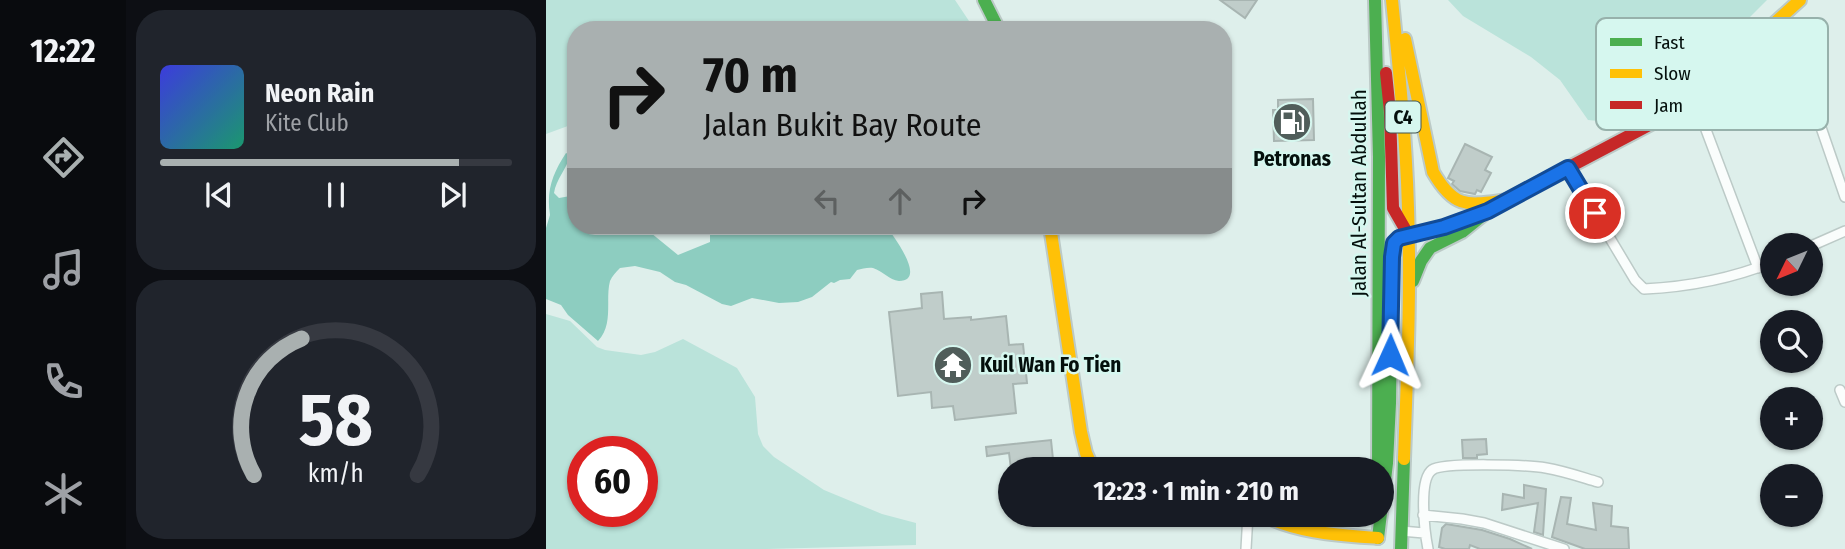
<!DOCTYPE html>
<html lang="en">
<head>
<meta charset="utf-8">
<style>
  body { margin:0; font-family:"Fira Sans Condensed",sans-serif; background:#20242c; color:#f1f3f6; height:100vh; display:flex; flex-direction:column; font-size:26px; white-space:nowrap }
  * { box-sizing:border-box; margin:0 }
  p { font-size:23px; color:#9ea1a6 }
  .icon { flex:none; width:38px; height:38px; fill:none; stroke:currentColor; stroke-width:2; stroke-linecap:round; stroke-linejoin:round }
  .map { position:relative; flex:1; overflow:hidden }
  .details { display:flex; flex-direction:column; gap:10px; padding:10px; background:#0d0f14; width:420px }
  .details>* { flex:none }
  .top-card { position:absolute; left:21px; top:21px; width:665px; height:214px; border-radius:28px; box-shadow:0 2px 5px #0004; background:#a9b0b0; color:#111; overflow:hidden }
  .needle { width:46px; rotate:227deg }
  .controls { position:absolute; left:1214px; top:233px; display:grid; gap:14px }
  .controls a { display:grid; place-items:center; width:63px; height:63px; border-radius:50%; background:#171b24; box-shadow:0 2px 5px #0004; font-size:35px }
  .speed { position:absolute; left:21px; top:436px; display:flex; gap:14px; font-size:35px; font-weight:700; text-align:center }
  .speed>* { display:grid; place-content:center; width:91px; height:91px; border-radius:50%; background:#171b24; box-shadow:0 2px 5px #0004; line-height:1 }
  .speed .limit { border:10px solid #d22; background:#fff; color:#111 }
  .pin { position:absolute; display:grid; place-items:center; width:60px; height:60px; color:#fff; margin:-30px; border:4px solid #fff; border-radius:50%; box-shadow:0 2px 7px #0007 }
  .me { position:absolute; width:77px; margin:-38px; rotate:1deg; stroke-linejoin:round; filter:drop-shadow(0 0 5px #0008) }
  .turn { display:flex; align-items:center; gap:24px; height:147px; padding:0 21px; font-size:32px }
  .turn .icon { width:91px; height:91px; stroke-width:2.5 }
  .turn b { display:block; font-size:49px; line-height:60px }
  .lanes { display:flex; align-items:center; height:66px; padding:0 21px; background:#0003; justify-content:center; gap:35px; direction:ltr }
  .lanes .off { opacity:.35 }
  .details .card { flex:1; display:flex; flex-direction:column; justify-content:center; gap:10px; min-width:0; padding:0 24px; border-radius:28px; background:#20242c }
  .details .dial { align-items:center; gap:0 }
  .dial svg { height:182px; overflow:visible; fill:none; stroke:#363941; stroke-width:7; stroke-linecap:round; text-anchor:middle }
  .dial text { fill:#f1f3f6; stroke:none }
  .song { display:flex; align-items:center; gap:21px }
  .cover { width:84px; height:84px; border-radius:10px; background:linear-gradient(135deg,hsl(240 70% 55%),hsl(160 70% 35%)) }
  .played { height:7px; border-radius:4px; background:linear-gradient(90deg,#a9b0b0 85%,#363941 85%) }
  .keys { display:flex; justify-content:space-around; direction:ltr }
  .trip { position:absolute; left:452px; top:457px; width:396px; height:70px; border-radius:35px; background:#171b24; box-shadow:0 2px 5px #0004; font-weight:700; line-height:70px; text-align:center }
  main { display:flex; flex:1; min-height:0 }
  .tabs { display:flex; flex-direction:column; width:126px; justify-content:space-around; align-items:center; background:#090b0e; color:#9ea1a6 }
  .tabs .icon { width:49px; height:49px }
  .tabs .active { color:#a9b0b0 }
  .tabs b { font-size:32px; color:#f1f3f6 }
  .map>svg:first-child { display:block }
</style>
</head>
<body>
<main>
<nav class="tabs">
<b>12:22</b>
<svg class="icon active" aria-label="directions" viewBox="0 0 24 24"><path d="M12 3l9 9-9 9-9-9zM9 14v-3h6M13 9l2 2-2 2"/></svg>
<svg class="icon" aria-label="music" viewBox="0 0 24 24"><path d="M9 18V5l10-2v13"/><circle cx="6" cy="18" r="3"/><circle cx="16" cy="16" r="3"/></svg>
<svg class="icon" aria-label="phone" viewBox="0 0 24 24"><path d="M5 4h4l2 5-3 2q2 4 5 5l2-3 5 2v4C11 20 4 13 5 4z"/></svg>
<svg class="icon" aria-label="climate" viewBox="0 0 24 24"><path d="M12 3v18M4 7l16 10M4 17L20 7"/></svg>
</nav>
<section class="details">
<div class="card">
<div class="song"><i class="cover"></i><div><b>Neon Rain</b><p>Kite Club</p></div></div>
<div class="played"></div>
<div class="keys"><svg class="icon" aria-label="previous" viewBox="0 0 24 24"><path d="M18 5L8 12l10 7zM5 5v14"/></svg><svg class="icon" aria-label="pause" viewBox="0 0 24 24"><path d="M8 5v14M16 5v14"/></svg><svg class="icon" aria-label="next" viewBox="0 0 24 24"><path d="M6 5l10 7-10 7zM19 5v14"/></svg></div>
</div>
<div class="card dial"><svg viewBox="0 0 100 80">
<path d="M14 69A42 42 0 1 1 86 69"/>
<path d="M14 69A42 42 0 0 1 35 9" stroke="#a9b0b0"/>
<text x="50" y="56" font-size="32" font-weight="700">58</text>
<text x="50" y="72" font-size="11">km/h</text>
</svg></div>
</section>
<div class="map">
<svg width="1299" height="549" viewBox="0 0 1299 549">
  <rect width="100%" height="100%" fill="#deefeb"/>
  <path fill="#bae3da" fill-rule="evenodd" d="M0,0H409L429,30H30V123L0,134Z
    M902,0H1221L1140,81L1072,123L1042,120L1014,80L985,57L917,16Z
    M0,314L24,321L51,347L59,350L95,355L109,352L137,339L191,368L209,397L212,434L217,446L228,457L278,490L336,514L370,523V545L221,549H0ZM37,452H96V511H37Z"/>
  <path fill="#8dcdc0" d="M20,153L24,155C21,169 10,179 8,193L13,198L30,195V226H105V233L132,255L164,242V226H340C346,234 382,281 353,281C343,280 337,271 327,268C322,267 316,269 311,270L304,279L294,280L288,283L285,282L266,297L252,302L233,303L206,298L185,306L176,304L140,285L129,282L114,272L89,266L74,268C70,272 66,276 64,281C59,300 68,324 52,341L22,315L15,305L0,299V228L4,215C0,190 7,173 20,153Z"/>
  <path fill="#c0cdca" stroke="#a8b5b2" stroke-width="2" d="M674,0H711L699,18Z
    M767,99L768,140L728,141L727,110H732V100Z
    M919,144L946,157L939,170L945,173L935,192L931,190L929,194L914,191L906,184L908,181L902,178Z
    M396,292L398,319L425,317V320L460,316L463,345L477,344L481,383L467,384L470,413L409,420L407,406L386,408L385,392L352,396L343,312L376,308L375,294Z
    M940,439L941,454L931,455V458H917L916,440Z
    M505,440L508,469H465L463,453L441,456L440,447Z
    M978,485L1000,489L997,535L988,532L992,503L956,510L957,494L978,498Z
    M1015,497L1025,498L1021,524L1050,530L1047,503L1066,506L1065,526L1082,528L1083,549H1039L1006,537Z
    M900,524L936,530L964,539L986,549H934L924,545L923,549H899L893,547L896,528Z"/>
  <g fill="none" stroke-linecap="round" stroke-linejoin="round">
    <g stroke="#bccac7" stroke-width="12">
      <path id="street" d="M1151,106L1212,268
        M1153,109L1170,88L1232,50L1239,48L1246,49L1250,55L1299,197
        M1022,168L1089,280L1098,289C1141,287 1187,278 1227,262
        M1265,246L1299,231
        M1294,390L1299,402
        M877,515L916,519L938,523L1018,549
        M855,531L878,533
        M700,549L702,514
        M882,549C879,534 872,480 886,470C897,462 984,465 1000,468C1018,471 1035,477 1052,482"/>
    </g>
    <g stroke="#bccac7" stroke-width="16">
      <path id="fast" d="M438,0L453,30
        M829,0L833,157L832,469
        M863,235L898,227L937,212
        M867,281L875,261L884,248L916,232L942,211
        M832,538L841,463L844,403L846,257C848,245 851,239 863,235
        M855,549L858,459"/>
    </g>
    <g stroke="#bccac7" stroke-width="16">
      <path id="slow" d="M846,0C853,69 860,138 862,208C865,292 861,375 858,459
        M859,39L887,172C909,210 922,205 962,200
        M1189,59L1254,0
        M504,226L535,432L540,453L547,469
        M715,514C750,533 793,535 832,538"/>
    </g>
    <g stroke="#bccac7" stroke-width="16">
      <path id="jam" d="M840,73L844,112L847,208L862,234
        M953,204L1149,101L1189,59"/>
    </g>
    <use href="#street" stroke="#fafdfc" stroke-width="9"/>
    <use href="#fast" stroke="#4caf50" stroke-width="12"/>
    <use href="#slow" stroke="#ffc107" stroke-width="12"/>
    <use href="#jam" stroke="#c62828" stroke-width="12"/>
  </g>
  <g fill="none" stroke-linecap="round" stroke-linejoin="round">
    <g stroke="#114b97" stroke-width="18">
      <path id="route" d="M844,355L846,257L848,243L853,238L898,227L942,211L1022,168L1049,213"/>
    </g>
    <use href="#route" stroke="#1a73e8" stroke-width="12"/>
  </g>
  <defs>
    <g id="fuel-disc" transform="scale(2.0125)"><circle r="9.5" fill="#505d5a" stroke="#d6f7ef"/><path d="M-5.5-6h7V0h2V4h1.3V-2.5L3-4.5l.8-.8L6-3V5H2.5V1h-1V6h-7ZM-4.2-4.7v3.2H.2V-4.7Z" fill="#fff"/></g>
    <g id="temple-disc" transform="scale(2.0125)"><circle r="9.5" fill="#505d5a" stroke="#d6f7ef"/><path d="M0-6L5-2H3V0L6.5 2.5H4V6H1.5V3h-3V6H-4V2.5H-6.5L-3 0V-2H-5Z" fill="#fff"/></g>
  </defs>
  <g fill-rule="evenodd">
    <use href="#fuel-disc" x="746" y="122"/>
    <use href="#temple-disc" x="407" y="365"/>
  </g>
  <g text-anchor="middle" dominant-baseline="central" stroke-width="5" stroke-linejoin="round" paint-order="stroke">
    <rect fill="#d6f7ef" stroke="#435550" stroke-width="2" x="839.5" y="101.5" width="35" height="31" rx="5"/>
    <g font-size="19" font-weight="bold" fill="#040f0c">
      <text x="857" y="117">C4</text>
    </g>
    <g font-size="21" font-weight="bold" fill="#040f0c" stroke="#d6f7ef">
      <text x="746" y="159">Petronas</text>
      <text x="434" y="365" text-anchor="start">Kuil Wan Fo Tien</text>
    </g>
    <g font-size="21" fill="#040f0c" stroke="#d6f7ef">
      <text transform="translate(813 193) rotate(-90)">Jalan Al-Sultan Abdullah</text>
    </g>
  </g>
  <rect x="1050" y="18" width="232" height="112" rx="10" fill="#d6f7ef" stroke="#97b1ab" stroke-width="2"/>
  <rect x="1064" y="38" width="32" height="8" fill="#4caf50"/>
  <rect x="1064" y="69" width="32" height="9" fill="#ffc107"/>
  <rect x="1064" y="101" width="32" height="8" fill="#c62828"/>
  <g font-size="19" fill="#040f0c">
    <text x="1108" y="49">Fast</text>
    <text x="1108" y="80">Slow</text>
    <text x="1108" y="112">Jam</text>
  </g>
</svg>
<div class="controls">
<a><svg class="needle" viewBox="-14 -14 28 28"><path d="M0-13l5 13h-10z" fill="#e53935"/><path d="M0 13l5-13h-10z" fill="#9ea1a6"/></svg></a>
<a><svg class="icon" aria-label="search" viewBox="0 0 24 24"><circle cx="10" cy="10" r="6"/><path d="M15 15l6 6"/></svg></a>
<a>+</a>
<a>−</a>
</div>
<div class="speed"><div class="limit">60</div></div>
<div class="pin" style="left:1049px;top:213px;background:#d93025"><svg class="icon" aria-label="arrive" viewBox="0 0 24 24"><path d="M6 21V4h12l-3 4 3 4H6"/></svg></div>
<svg class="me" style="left:844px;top:355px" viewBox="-20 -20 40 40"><path d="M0-17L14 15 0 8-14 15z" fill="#1a73e8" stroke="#fff" stroke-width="4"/></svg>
<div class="trip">12:23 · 1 min · 210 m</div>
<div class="top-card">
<div class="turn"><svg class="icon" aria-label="right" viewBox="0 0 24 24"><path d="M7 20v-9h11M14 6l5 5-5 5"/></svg><div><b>70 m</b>Jalan Bukit Bay Route</div></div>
<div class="lanes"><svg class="icon off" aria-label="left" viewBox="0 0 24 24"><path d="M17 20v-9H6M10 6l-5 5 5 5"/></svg><svg class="icon off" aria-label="ahead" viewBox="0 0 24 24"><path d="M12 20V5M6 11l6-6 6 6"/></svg><svg class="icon" aria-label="right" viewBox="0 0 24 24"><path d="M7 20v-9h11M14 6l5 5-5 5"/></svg></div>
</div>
</div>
</main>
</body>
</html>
